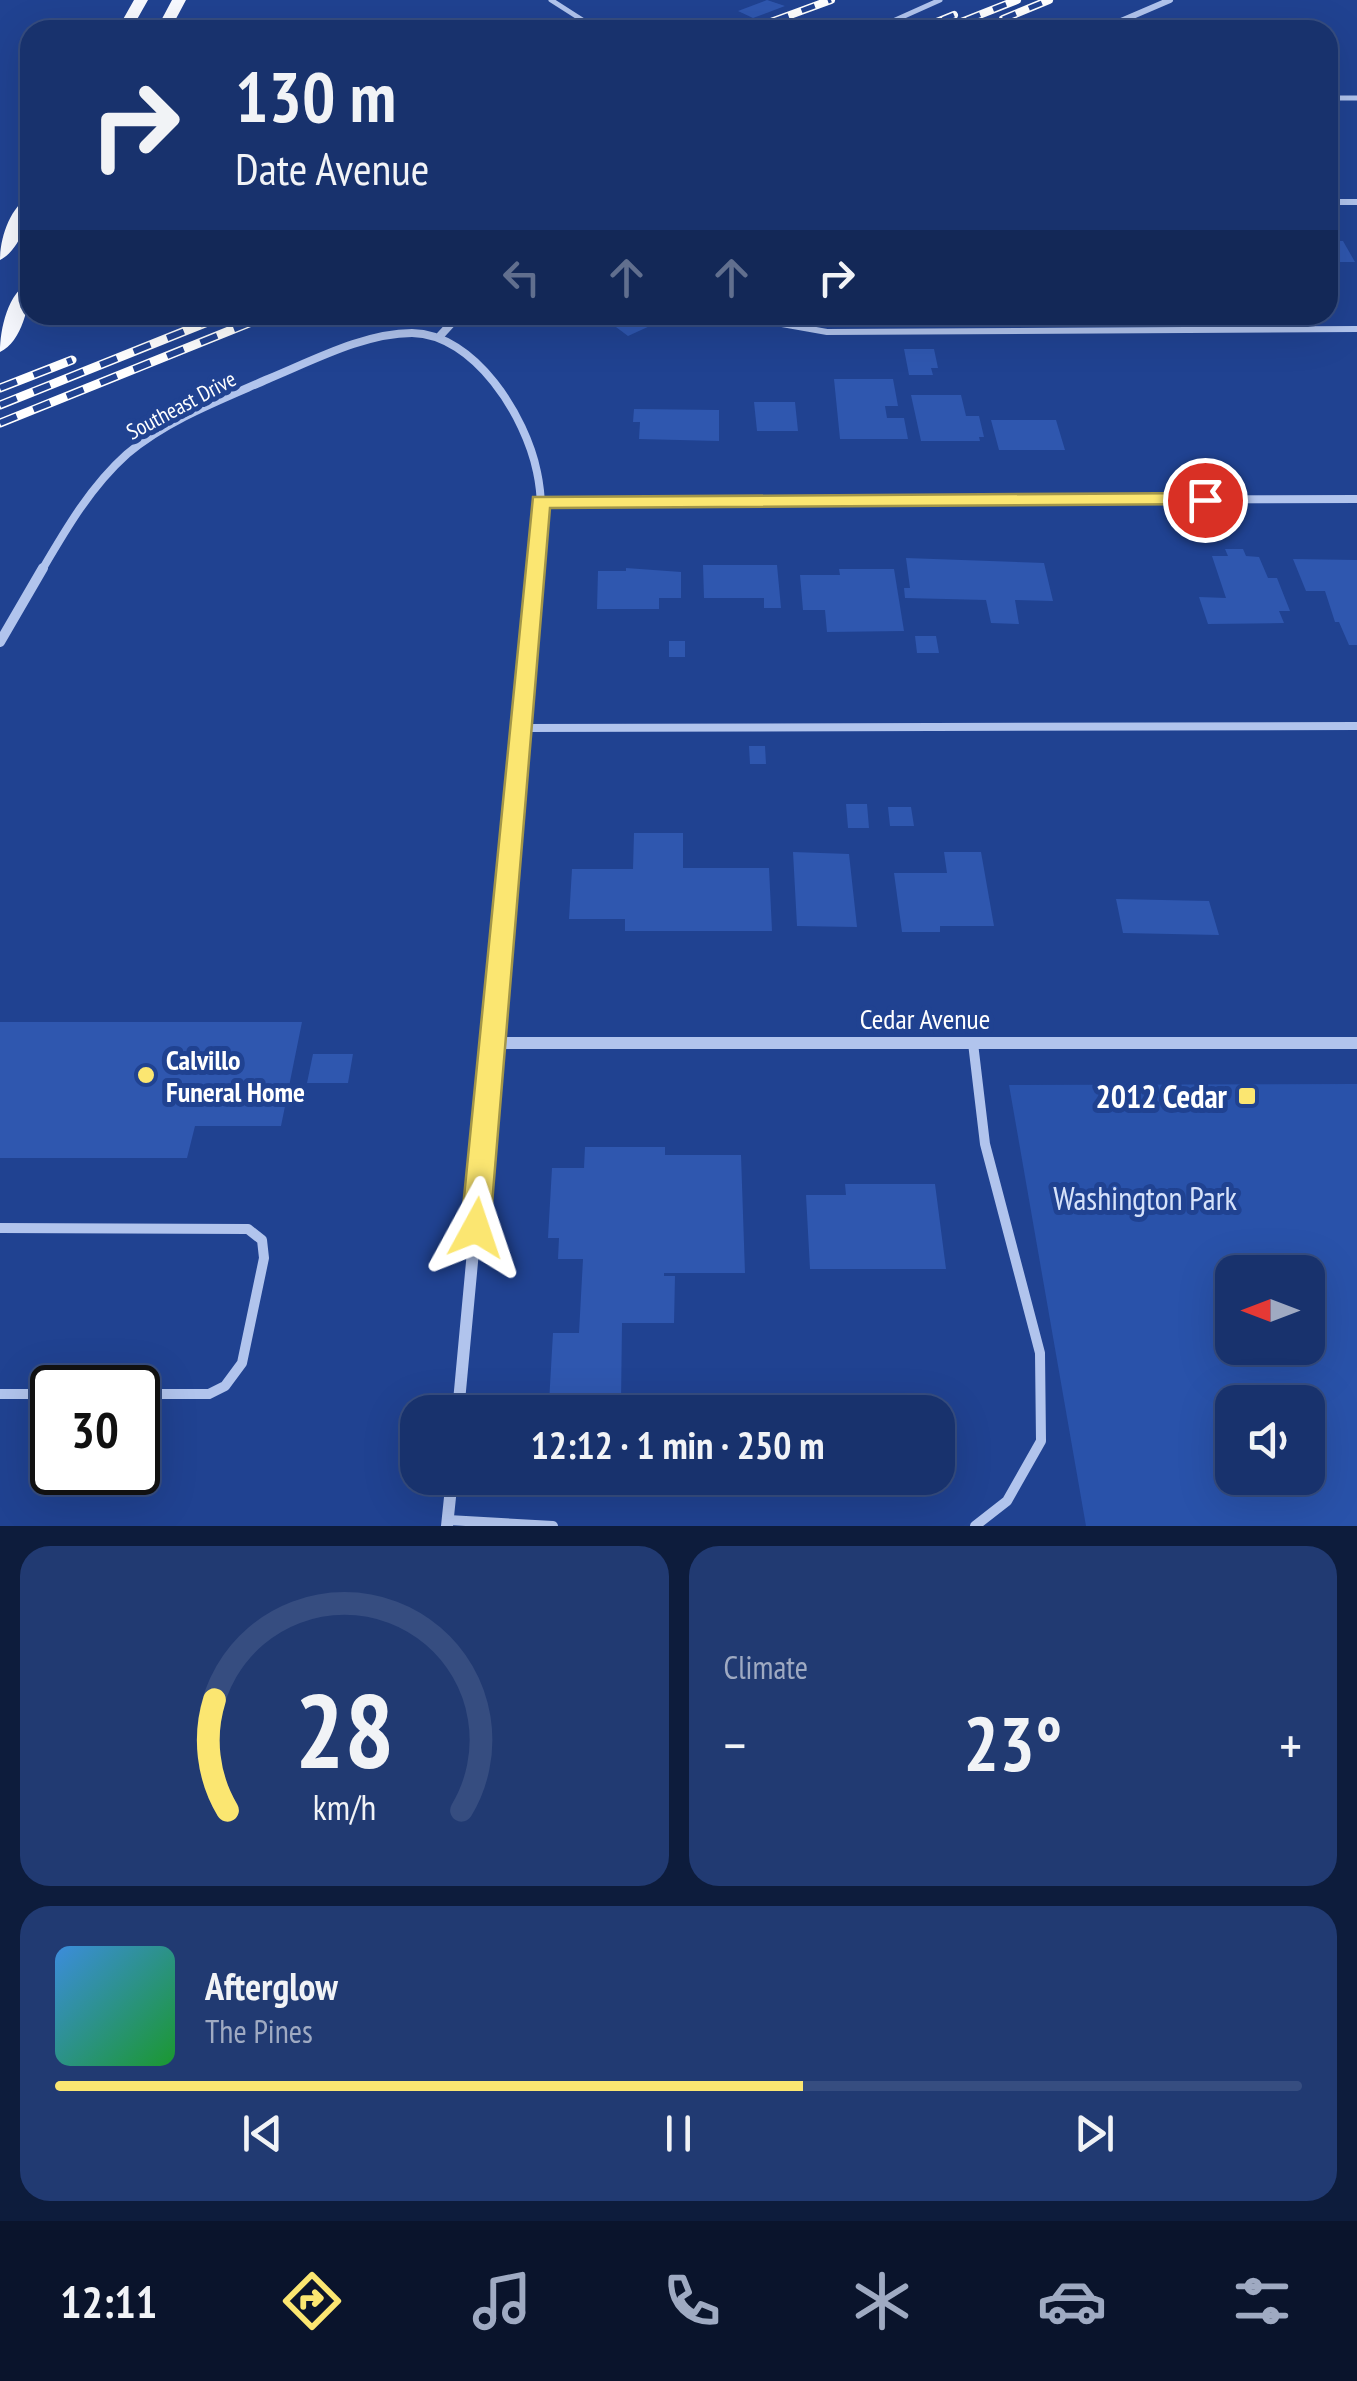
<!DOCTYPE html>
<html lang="en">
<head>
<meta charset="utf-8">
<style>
  body { margin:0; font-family:"PT Sans Narrow",sans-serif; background:#213a72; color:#f1f3f6; height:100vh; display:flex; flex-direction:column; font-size:38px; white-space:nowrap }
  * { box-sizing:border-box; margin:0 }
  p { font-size:32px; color:#9faac2 }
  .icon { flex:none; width:55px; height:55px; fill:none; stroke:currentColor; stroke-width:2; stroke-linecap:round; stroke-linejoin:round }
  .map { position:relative; height:1526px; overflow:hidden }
  .panel { display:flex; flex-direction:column; gap:20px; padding:20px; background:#0d1c3c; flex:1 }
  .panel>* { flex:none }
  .hud { position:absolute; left:20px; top:20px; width:1318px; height:305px; border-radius:30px; box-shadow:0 10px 40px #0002,0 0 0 2px #364d80; background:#18326d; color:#f1f3f6; overflow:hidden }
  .needle { width:65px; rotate:270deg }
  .buttons { position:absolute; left:1215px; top:1255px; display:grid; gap:20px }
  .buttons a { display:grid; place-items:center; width:110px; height:110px; border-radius:20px; background:#18326d; box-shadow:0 10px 40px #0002,0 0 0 2px #364d80; font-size:50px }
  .speed { position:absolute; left:30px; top:1365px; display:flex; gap:20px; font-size:50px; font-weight:700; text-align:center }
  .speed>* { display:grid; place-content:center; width:130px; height:130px; border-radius:50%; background:#18326d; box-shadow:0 10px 40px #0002,0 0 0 2px #364d80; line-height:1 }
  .speed .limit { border:5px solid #111; border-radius:15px; background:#fff; color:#111 }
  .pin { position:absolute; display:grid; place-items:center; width:85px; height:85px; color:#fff; margin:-42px; border:5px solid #fff; border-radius:50%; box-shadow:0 2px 10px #0007 }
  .me { position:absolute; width:110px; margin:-55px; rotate:5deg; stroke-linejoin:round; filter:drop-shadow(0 0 8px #0008) }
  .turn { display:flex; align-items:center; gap:35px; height:210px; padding:0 50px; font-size:45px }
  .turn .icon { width:130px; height:130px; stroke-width:2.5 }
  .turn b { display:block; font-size:70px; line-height:85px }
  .lanes { display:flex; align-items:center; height:95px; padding:0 50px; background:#0003; justify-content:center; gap:50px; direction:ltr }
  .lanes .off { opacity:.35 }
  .big { font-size:75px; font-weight:600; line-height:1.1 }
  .panel .widget { flex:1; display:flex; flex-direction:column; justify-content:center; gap:15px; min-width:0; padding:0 35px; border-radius:30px; background:#213a72 }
  .panel .dial { align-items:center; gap:0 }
  .dial svg { height:260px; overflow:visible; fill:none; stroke:#364d80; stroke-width:7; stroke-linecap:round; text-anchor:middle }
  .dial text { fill:#f1f3f6; stroke:none }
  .song { display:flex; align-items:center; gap:30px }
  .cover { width:120px; height:120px; border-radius:15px; background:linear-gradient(135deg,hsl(210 70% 55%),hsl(130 70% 35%)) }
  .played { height:10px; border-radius:5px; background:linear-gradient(90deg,#fbe671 60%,#364d80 60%) }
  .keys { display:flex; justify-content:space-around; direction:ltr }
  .heat { display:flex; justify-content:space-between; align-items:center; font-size:55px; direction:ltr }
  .panel .tiles { flex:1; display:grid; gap:20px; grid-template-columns:1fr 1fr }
  .widget:last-child { grid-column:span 2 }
  .trip { position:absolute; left:400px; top:1395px; width:555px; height:100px; border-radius:30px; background:#18326d; box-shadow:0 10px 40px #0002,0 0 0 2px #364d80; font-weight:600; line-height:100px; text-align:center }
  .tabs { display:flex; height:160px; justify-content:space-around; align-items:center; background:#0a142c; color:#9faac2 }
  .tabs .icon { width:70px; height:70px }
  .tabs .on { color:#fbe671 }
  .tabs b { font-size:45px; color:#f1f3f6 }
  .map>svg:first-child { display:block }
</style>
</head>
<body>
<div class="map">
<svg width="1357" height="1526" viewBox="0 0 1357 1526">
  <rect width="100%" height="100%" fill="#204291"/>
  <path fill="#2952aa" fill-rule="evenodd" d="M1357,1084V1526H1086L1009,1085ZM1232,1272H1308V1348H1232ZM1232,1402H1308V1478H1232Z"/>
  <path fill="#2f57af" d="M767,0L785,6L753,18L738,11Z
    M1328,241H1343L1355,262H1328Z
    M600,315H674L628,336Z
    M904,349H934L938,368H931L933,375H909Z
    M834,379H893L898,406H885L887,418H904L908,439H840Z
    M911,395H961L966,416H979L984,437H979L980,441H921Z
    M754,402H795L798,431H757Z
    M634,409L719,410V441L639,439L640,422H633Z
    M991,420H1056L1065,450H999Z
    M1225,549H1243L1246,556L1259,557L1268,578H1277L1290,611H1279L1284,623L1208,624L1199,597L1226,598L1212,556H1228Z
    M906,558L1044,563L1053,601L1015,600L1019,624L991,623L986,600L905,598L904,588H910Z
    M1293,559L1357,560V645H1349L1339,622H1335L1325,591H1306Z
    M703,565H777L781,608H764V598H704Z
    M626,568L681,572V598H659V609H597L598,571H626Z
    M839,569H894L904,631L827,632L825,610H803L800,575H840Z
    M915,636H936L939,653H917Z
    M669,641H685V657H669Z
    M749,746H765L766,764H750Z
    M846,804H867L869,828H848Z
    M888,807H911L914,826H890Z
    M634,833H683V868H769L772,931H625V919H569L572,869H633Z
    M793,852L849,854L857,927L797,926Z
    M944,852H981L994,926H940V932H902L894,873H947Z
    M1116,899L1209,901L1219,935L1123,933Z
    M0,1022H302L281,1126H195L187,1158H0Z
    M313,1054H353L348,1083H307Z
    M585,1147H665V1155H741L745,1273H664V1276H675L674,1323H622L621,1403H549L553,1333H579L583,1259H558L559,1238H548L552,1168H584Z
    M845,1184H935L946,1269H810L806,1195H846Z"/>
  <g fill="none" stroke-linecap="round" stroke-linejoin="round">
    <path stroke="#b1c4ed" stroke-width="5" d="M551,0L598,30
      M873,30L940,0
      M1328,98H1357"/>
    <path stroke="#b1c4ed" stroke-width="6" d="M755,315L765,321L827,332L1357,329"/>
    <path stroke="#b1c4ed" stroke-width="8" d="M523,728L1357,726"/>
    <path stroke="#b1c4ed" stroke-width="10" d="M973,1043L985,1144L1040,1353L1041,1441L1007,1501L975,1526
      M0,1228L248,1229L262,1240L264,1258L242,1363L225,1386L209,1394H138
      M0,1394H52
      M448,1520L553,1526"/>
    <path stroke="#b1c4ed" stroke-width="6" d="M1100,30L1170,0
      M1328,202H1357"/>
    <path stroke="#b1c4ed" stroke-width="8" d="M439,337L459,315
      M540,501L1357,499
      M42,570C66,529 91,486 127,454C167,420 220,400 268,379C312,361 364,333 412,333C475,334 526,417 537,472C544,504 541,537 538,570"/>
    <path stroke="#b1c4ed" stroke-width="10" d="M0,642L43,568
      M498,987L538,568"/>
    <path stroke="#b1c4ed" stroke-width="12" d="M493,1043H1357
      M458,1412L498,984
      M447,1526L452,1478"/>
    <path fill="#f7f9ff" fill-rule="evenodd" d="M134,0H148L131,30H117Z
      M172,0H186L170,30H156Z
      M30,196C30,218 20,250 0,260C0,238 10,207 30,196Z
      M30,282C30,304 22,342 0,352C0,329 8,292 30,282Z"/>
    <g stroke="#fff" stroke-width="8">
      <path id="rail-far1" d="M1003,19L1049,0
        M749,30L831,0
        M917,30L954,15
        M941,30L1017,0"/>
    </g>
    <g stroke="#fff" stroke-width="9">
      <path id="rail" d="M0,388L72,360
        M0,405L225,315
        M0,423L269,315"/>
    </g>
    <use href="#rail-far1" stroke="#204291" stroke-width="5" stroke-dasharray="14" stroke-linecap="butt"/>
    <use href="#rail" stroke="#204291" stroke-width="6" stroke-dasharray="18" stroke-linecap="butt"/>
  </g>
  <path fill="#fbe671" stroke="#a39649" stroke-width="2.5" d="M1205,493L1214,500L1212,504L550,508L490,1228L486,1238L476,1242L465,1238L461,1228L533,497Z"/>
  <g fill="#fbe671" stroke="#204291" stroke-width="4">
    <circle cx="146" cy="1075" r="10"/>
    <rect x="1237" y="1086" width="20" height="20" rx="5"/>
  </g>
  <g text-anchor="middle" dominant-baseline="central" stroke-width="10" stroke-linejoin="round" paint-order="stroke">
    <g font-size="22" fill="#fff" stroke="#204291">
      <text transform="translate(181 405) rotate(-28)">Southeast Drive</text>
    </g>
    <g font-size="28" fill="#fff" stroke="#204291">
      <text x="925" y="1018">Cedar Avenue</text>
    </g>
    <g font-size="28" font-weight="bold" fill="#fff" stroke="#204291" text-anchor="start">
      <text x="166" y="1059">Calvillo<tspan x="166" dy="32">Funeral Home</tspan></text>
    </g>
    <g font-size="32" font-weight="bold" fill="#fff" stroke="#204291" text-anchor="end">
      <text x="1227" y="1096">2012 Cedar</text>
    </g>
    <g font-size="32" fill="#d6e2fa" stroke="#204291">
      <text x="1145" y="1198">Washington Park</text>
    </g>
  </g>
</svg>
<div class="buttons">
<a><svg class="needle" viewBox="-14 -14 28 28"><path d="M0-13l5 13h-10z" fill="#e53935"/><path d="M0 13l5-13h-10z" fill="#9faac2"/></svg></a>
<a><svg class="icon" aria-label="sound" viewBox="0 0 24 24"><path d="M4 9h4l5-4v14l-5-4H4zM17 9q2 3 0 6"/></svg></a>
</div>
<div class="speed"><div class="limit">30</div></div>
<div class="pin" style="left:1205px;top:500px;background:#d93025"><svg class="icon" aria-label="arrive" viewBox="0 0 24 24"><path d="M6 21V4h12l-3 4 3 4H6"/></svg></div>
<svg class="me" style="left:476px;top:1228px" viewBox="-20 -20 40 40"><path d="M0-17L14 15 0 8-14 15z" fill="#fbe671" stroke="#fff" stroke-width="4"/></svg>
<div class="trip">12:12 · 1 min · 250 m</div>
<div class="hud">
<div class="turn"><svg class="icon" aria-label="right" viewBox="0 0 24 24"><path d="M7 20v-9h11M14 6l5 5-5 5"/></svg><div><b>130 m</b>Date Avenue</div></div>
<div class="lanes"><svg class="icon off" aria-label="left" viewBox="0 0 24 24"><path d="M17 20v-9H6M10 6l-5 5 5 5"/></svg><svg class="icon off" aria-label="ahead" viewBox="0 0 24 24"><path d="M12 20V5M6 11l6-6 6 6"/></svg><svg class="icon off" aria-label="ahead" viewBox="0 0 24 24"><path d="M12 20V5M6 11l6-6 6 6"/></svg><svg class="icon" aria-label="right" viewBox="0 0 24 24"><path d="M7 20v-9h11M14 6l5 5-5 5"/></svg></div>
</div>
</div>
<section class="panel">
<div class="tiles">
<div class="widget dial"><svg viewBox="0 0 100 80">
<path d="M14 69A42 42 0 1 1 86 69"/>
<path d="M14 69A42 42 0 0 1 10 35" stroke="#fbe671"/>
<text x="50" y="56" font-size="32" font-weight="700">28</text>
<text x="50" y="72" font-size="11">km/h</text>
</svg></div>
<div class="widget"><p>Climate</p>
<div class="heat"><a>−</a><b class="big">23°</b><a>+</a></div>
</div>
<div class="widget">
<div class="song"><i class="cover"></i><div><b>Afterglow</b><p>The Pines</p></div></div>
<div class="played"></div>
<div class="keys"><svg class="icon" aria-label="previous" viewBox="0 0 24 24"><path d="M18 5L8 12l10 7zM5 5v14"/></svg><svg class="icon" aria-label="pause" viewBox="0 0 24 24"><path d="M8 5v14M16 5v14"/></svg><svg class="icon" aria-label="next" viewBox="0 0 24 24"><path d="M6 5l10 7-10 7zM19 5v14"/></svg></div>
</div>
</div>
</section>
<nav class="tabs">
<b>12:11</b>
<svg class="icon on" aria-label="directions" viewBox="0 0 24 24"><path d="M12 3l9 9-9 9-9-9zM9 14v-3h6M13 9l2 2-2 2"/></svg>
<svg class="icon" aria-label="music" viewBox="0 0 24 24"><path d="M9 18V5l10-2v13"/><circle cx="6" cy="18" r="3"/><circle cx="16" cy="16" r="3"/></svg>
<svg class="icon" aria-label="phone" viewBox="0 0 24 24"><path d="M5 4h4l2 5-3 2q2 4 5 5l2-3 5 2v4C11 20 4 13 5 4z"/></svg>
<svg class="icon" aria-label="climate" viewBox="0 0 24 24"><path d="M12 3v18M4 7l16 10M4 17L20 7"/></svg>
<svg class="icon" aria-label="car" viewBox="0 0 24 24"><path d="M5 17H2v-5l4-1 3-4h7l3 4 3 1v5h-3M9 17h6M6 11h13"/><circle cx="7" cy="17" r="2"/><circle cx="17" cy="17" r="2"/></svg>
<svg class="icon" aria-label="filters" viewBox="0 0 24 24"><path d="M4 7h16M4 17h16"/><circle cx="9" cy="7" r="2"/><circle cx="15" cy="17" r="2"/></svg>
</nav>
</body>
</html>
